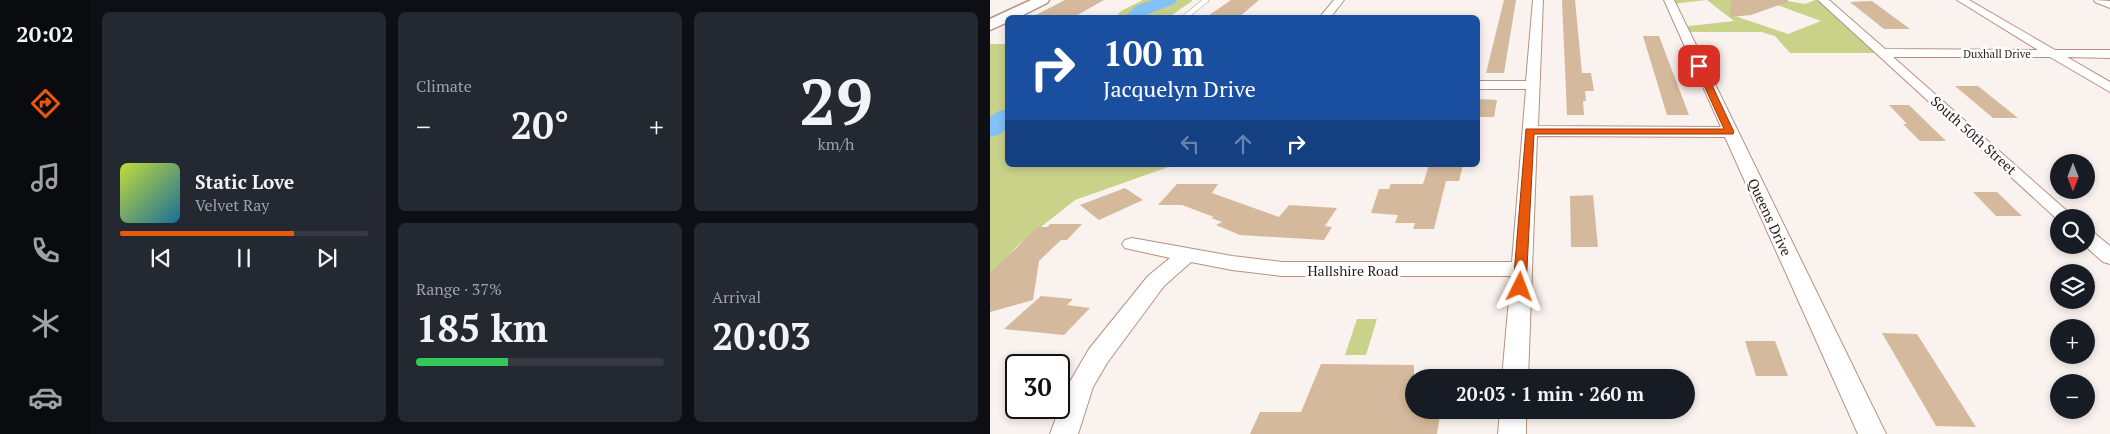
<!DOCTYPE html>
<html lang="en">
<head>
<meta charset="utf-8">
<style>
  body { margin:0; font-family:"PT Serif",serif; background:#242831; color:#f1f3f6; height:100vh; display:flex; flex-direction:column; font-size:19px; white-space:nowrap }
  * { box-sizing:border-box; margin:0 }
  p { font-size:16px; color:#9ea1a6 }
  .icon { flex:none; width:28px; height:28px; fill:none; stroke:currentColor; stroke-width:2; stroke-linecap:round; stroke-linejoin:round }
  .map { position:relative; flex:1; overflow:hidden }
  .side { display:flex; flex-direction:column; gap:12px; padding:12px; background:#0d0f14; width:900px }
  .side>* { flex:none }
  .top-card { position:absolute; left:15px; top:15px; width:475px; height:152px; border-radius:8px; box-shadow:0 2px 8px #0003; background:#1a4fa0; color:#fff; overflow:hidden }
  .needle { width:32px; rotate:180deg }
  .controls { position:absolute; left:1060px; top:154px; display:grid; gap:10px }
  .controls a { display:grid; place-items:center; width:45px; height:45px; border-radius:50%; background:#171b24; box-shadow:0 2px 8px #0003; font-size:25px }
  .speed { position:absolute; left:15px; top:354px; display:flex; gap:10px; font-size:25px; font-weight:700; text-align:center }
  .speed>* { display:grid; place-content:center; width:65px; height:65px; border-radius:50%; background:#171b24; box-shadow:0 2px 8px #0003; line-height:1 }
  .speed .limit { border:2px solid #111; border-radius:8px; background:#fff; color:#111 }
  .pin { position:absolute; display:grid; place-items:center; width:42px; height:42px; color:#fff; margin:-21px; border-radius:10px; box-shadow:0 2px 8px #0006 }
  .me { position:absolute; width:55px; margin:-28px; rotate:3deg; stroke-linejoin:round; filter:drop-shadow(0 0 4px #0008) }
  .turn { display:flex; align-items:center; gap:18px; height:105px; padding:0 15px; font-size:22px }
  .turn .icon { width:65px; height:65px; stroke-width:2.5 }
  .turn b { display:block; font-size:35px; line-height:42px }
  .lanes { display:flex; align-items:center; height:48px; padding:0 15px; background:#0003; justify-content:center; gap:25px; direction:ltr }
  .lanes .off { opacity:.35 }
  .big { font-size:38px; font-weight:700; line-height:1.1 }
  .side .card { flex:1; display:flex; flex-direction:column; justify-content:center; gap:8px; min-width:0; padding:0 18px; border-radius:8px; background:#242831 }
  .side .dial { align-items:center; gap:0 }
  .dial b { font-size:65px; line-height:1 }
  .song { display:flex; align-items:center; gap:15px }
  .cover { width:60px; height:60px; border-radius:8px; background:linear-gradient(135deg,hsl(70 70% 55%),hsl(200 70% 35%)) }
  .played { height:5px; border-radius:2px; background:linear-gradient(90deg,#ea580c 70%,#363941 70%) }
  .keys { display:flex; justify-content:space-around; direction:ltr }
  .heat { display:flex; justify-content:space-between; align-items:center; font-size:28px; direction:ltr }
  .charge { height:8px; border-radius:4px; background:linear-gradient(90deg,#34c759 37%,#363941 0) }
  .side .tiles { flex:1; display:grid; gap:12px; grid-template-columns:repeat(3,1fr) }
  .card:first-child { grid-row:span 2 }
  .trip { position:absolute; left:415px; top:369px; width:290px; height:50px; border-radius:25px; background:#171b24; box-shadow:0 2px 8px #0003; font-weight:700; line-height:50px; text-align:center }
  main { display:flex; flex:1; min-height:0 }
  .tabs { display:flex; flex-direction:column; width:90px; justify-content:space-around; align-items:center; background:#090b0e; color:#9ea1a6 }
  .tabs .icon { width:35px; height:35px }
  .tabs .on { color:#ea580c }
  .tabs b { font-size:22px; color:#f1f3f6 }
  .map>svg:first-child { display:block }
</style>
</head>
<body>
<main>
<nav class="tabs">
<b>20:02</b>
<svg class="icon on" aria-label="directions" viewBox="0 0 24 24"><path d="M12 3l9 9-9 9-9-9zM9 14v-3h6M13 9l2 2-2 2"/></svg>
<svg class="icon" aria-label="music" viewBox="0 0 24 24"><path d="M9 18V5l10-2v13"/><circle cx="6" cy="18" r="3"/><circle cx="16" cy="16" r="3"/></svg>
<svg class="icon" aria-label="phone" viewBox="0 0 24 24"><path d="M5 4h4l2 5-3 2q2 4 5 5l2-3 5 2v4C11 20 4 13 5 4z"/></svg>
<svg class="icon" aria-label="climate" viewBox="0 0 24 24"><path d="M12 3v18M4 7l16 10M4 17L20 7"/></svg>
<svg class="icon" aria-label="car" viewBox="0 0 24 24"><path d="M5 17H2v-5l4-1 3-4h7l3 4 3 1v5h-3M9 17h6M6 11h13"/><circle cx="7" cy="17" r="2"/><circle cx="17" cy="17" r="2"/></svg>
</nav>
<section class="side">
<div class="tiles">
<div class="card">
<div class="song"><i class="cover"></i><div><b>Static Love</b><p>Velvet Ray</p></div></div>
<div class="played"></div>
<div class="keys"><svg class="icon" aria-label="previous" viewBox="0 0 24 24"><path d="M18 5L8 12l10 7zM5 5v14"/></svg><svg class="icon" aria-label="pause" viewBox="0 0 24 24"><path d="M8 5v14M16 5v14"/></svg><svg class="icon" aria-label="next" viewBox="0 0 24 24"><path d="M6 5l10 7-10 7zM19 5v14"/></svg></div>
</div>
<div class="card"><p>Climate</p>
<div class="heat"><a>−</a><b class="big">20°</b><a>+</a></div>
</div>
<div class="card dial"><b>29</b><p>km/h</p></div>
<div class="card"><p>Range · 37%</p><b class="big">185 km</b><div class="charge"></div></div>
<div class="card"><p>Arrival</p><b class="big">20:03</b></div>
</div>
</section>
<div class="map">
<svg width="1120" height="434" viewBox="0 0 1120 434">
  <rect width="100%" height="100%" fill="#faf2ee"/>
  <path fill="#c9d289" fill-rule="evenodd" d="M153,0H202V1L179,17H126L131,11Z
    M679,0H792L815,4L825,0H833L893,53H800L785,36L771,32H694L691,27L744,21L717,0L681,4ZM779,2L831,21L798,34L742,15Z
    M0,44H17L18,165H184L85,200L27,246L0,276Z
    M367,319H387L376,355H355Z"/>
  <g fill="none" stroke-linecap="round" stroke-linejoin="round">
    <path fill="#84c1f7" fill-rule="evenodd" d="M162,0H187L184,4L158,14L154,18H134L146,6Z
      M18,109V128L9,135L0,137V117L9,111Z"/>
  </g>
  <path fill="#d4b99c" d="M75,0H114L82,18H40Z
    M241,0H269L248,18H215Z
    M514,0H526L514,73H496Z
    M572,0H585L592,73H601L604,91H595L596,101H593L594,115H577Z
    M741,0H798V2L761,15L740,17Z
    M882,1L920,29H894L860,2Z
    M653,36H669L699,115H677Z
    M965,86H988L1028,118H1003Z
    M488,99L507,100L504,117H488Z
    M899,105H919L956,141H930L913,124H917Z
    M439,165H473L469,181H456L444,229H423L425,223H405L408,215L381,213L389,189H399L401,184H433Z
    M187,184H228L222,193L289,217L299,205L347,208L335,226L342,227L334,240L250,235L226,225L232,222L221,218L224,217L192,205H168Z
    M135,188L153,200L109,220L90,205Z
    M983,192H1007L1032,216H1006Z
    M603,195L608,247H581L580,196Z
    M60,224H92L77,240H71L49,261L43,300L0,312V273L48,227H57Z
    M51,296L83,299L77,305L100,308L74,335L14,329Z
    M892,333L927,334L986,427L946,426Z
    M755,341H785L798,376H766Z
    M331,364L424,365V410H451L447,434H260L270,412H311Z"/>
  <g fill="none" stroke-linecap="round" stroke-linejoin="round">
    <g stroke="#b69281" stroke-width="6">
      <path id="lane" d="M194,18L216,0"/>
    </g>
    <g stroke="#b69281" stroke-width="2">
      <path id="street" d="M344,0H354L340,18H329Z
        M543,0H553L548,126L731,127L674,0H684L896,434H868L735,137L547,136L538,378H512L521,276H292L242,270L201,262L174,286L117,363L103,387L88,434H60L78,385L99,349L158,276L180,258L135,248L132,244L135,240L142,238L242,256L292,262H522L536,89H488V81H536Z
        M828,0H839L895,49L1048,50L967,0H979L1065,50H1120V58L1077,57L1120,82V92L1060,57H903L1085,218H1069V221Z
        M1104,0L1120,1V8L1105,2Z
        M1096,230L1103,232L1120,246V264L1113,262L1094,245H1096Z
        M510,410H536V434H508Z"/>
    </g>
    <g stroke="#b69281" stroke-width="3">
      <path id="secondary" d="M41,0H59L57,3L27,18H18V22L0,30V19Z"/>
    </g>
    <use href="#lane" stroke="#fff" stroke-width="5"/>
    <use href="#street" fill="#fff" fill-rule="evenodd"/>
    <use href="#secondary" fill="#fff" fill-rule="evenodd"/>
  </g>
  <path fill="#ea580c" stroke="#983908" d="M709,63L713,66L744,132L743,134H544L536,287L534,291H525L523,287L536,129H734L705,66Z"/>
  <g text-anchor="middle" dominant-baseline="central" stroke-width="5" stroke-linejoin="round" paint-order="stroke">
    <g font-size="11" fill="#2a1c16" stroke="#fff">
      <text x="1007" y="54">Duxhall Drive</text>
    </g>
    <g font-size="14" fill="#2a1c16" stroke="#fff">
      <text transform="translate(984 135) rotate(42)">South 50th Street</text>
      <text transform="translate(780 217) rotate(65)">Queens Drive</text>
      <text x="363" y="270">Hallshire Road</text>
    </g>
  </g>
</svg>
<div class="controls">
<a><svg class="needle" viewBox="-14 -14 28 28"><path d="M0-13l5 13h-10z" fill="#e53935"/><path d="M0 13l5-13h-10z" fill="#9ea1a6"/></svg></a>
<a><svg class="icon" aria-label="search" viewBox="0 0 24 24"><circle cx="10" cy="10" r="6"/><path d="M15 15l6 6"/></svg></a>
<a><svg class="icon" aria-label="layers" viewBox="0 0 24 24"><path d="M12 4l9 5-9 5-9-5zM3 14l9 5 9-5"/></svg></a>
<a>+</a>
<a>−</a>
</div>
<div class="speed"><div class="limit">30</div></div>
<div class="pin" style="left:709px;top:66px;background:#d93025"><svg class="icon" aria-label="arrive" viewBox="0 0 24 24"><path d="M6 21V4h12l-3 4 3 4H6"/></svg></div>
<svg class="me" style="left:530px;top:287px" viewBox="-20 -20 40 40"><path d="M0-17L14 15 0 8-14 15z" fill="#ea580c" stroke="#fff" stroke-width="4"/></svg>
<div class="trip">20:03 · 1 min · 260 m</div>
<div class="top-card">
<div class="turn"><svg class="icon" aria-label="right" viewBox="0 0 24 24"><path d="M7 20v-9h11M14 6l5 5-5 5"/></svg><div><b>100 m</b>Jacquelyn Drive</div></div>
<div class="lanes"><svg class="icon off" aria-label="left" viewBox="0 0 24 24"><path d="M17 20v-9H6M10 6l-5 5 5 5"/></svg><svg class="icon off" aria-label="ahead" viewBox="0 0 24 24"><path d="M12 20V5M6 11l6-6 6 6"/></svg><svg class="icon" aria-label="right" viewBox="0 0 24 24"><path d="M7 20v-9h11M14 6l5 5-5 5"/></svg></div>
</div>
</div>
</main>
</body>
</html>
